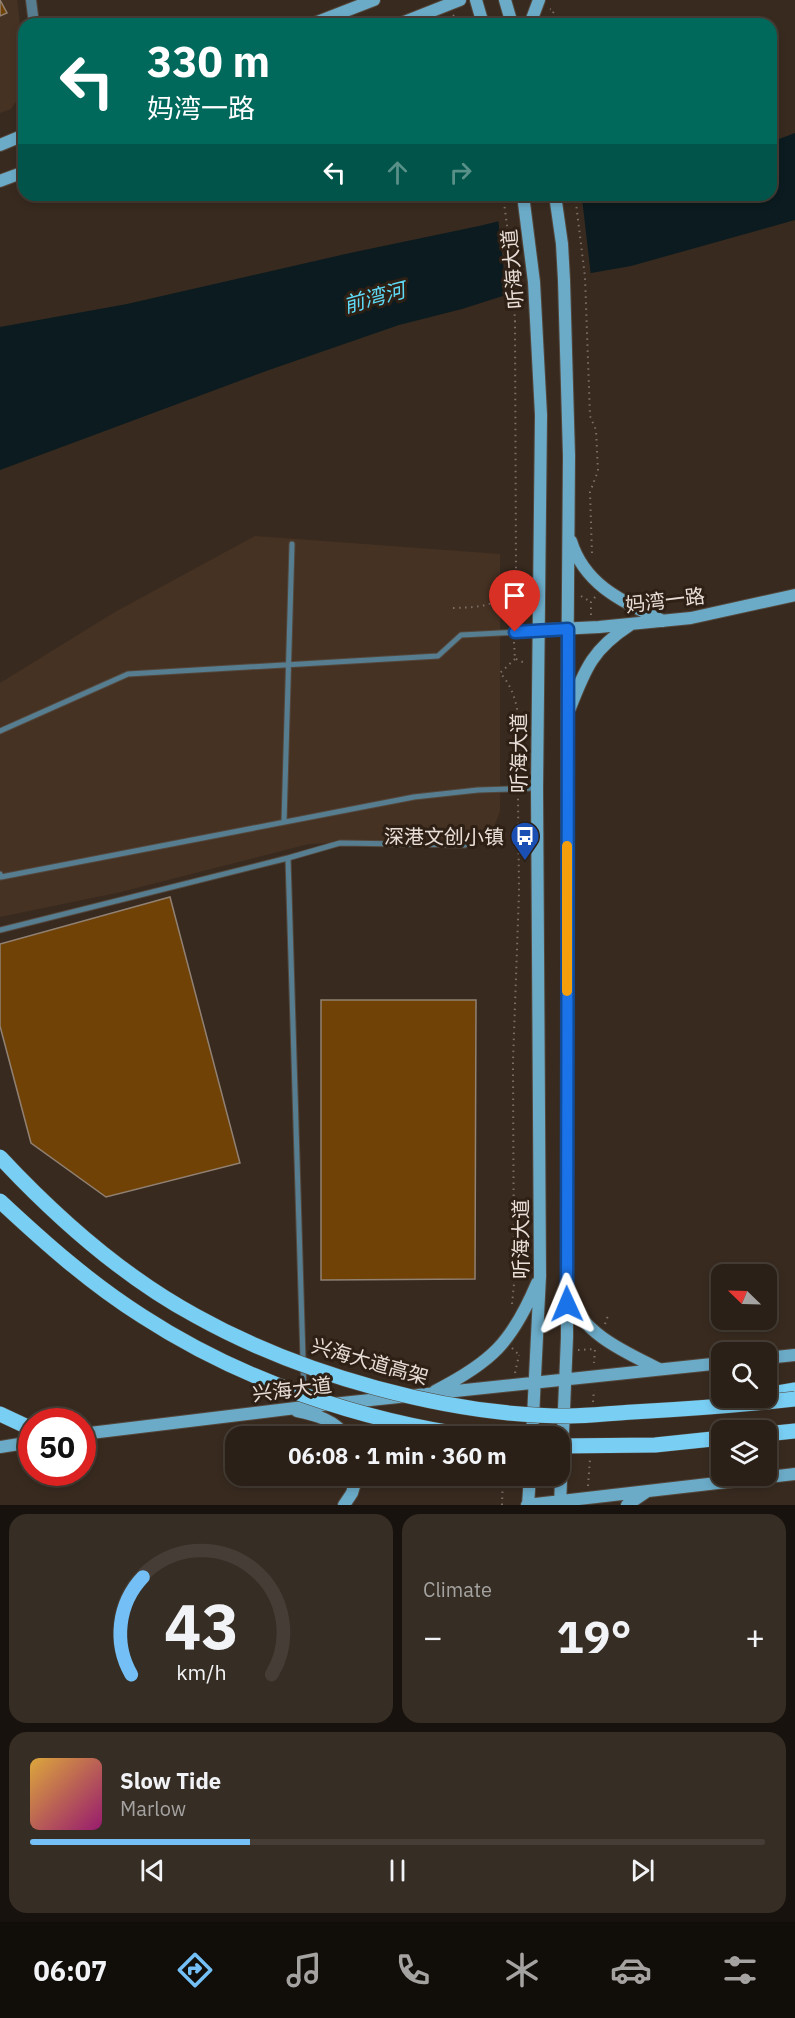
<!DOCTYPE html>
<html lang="en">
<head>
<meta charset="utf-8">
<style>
  body { margin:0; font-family:"IBM Plex Sans","Noto Sans SC",sans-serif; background:#362d24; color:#f1f3f6; height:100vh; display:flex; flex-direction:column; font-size:22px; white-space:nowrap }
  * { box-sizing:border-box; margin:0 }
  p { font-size:20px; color:#a5a3a1 }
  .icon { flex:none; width:33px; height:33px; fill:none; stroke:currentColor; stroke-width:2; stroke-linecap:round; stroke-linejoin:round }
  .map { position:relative; height:1505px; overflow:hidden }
  .details { display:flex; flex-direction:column; gap:9px; padding:9px; background:#17120d; flex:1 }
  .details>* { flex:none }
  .guide { position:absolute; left:18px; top:18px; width:759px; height:183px; border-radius:18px; box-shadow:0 3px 9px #0003,0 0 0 2px #463e36; background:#00695c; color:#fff; overflow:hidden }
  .needle { width:39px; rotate:293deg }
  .controls { position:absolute; left:711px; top:1264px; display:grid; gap:12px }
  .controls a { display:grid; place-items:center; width:66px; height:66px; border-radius:12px; background:#2a2017; box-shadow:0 3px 9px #0003,0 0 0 2px #463e36; font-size:30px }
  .speed { position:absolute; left:18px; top:1408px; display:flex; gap:12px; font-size:30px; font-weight:700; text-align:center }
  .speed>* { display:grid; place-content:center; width:78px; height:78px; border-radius:50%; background:#2a2017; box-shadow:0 3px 9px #0003,0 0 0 2px #463e36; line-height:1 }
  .speed .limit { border:9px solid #d22; background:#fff; color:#111 }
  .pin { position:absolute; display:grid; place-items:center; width:51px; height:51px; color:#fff; margin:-62px -26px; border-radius:50% 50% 50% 0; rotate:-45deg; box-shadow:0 0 6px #0007 }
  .pin .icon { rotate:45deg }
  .me { position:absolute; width:66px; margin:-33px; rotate:359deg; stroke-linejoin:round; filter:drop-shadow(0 0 4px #0008) }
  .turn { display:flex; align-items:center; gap:21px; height:126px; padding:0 30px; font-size:27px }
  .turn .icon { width:78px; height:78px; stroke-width:2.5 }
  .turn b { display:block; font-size:42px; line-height:51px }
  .lanes { display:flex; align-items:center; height:57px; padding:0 30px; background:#0003; justify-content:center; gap:30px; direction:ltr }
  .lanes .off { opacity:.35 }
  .big { font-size:45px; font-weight:700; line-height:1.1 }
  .details .card { flex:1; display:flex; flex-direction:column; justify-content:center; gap:9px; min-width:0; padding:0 21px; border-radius:18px; background:#362d24 }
  .details .dial { align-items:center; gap:0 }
  .dial svg { height:156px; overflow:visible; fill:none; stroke:#463e36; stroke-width:7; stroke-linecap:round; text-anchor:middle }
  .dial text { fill:#f1f3f6; stroke:none }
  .song { display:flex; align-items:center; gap:18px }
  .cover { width:72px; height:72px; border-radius:9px; background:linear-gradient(135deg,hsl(40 70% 55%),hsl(320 70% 35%)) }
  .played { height:6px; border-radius:3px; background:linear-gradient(90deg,#74c0f6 30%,#463e36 30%) }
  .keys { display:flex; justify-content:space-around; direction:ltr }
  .heat { display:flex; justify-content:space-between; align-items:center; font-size:33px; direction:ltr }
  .details .tiles { flex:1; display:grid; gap:9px; grid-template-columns:1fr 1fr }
  .card:last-child { grid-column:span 2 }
  .trip { position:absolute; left:225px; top:1426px; width:345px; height:60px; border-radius:18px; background:#2a2017; box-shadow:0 3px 9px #0003,0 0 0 2px #463e36; font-weight:700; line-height:60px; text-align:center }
  .menu { display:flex; height:96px; justify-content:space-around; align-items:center; background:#110d09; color:#a5a3a1 }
  .menu .icon { width:42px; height:42px }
  .menu .active { color:#74c0f6 }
  .menu b { font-size:27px; color:#f1f3f6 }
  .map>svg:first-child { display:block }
</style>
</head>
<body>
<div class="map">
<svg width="795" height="1505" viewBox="0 0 795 1505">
  <rect width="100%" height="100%" fill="#382a1f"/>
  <path fill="#463223" d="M0,0H17L21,31L23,92L11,109L0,113Z
    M255,536L500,554V811L490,837L309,844L121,892L0,917V683L115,612Z"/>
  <path fill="#0b1b1f" d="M795,133V220L631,266L557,279L462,309L399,325L269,370L0,470V327L127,304L350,253L479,226L607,195H771V142Z"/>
  <path fill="#382a1f" d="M582,198L591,276L557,282L507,298L498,218Z"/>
  <path fill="#704206" stroke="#918173" stroke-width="1.5" d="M0,0L7,13L0,16Z
    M170,897L240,1163L106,1197L31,1143L0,1026V944Z
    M321,1000H476L475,1279L321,1280Z"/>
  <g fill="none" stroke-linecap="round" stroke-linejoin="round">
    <g stroke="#54473c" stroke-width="7">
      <path id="lane" d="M0,731L128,674L438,656L461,635L537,631
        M284,822L292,544
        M288,858L304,1393
        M0,874L1,877L414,797L478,790L537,788
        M0,930L288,858L340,843L465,845"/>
    </g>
    <g stroke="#54473c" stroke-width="12">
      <path id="street" d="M31,0L34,24"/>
    </g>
    <g stroke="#54473c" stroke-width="14">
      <path id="secondary" d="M476,0L483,24
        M505,0L512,24
        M312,24L374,0
        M399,24L460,0
        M530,24L539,0
        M0,145L24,135
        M0,181L24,172
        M523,195L534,282L541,415L537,788L540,1276L532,1437
        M555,195L562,244L564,280L569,456L567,718V1337L560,1505
        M571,541C585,586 624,602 663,621
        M538,630L599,627L691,618L795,595
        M570,708C586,667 593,649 630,625
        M569,1295C582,1334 625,1352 659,1369
        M766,1358L795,1355
        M435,1391C492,1362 512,1342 537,1283
        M297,1411C317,1415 334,1420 347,1437
        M82,1434L304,1407L722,1363
        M0,1447L32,1442
        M344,1505L352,1493L357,1476
        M527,1505L795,1474
        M528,1505L530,1476
        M627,1505L646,1492"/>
    </g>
    <g stroke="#54473c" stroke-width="16">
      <path id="primary" d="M766,1395L795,1390
        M0,1414L32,1429
        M766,1434L795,1431"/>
    </g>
    <path stroke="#7c6f66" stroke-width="2" stroke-dasharray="1.5 4.5" stroke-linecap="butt" d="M453,15L461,24
      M548,24L554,11L550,9
      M575,195L585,277L590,416L596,430L598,471L590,492L592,554
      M508,590L523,604
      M581,596L591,602
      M453,608C484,607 504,607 516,574L515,321
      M591,615V602L596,596
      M516,624L517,610L525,603
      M514,642L515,659
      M515,659L500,673C526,700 518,745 518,780
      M516,659L527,664
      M512,1304L514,1284L513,1062L519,892L518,797
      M605,1324L609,1313
      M512,1348L519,1355
      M578,1350L595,1349L594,1363
      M515,1373L519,1355
      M593,1402L594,1390
      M506,1437V1426
      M588,1486L590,1459
      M502,1505L503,1476"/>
    <use href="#lane" stroke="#567e90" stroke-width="5"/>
    <use href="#street" stroke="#567e90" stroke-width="10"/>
    <use href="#secondary" stroke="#6babc8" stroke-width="12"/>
    <use href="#primary" stroke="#79cef3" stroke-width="15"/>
    <g stroke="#54473c" stroke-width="16" stroke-linecap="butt">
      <path id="primary-bridge" d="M0,1157C57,1218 122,1276 196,1316C302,1375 448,1416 569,1416C590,1416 612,1413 633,1412C687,1409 741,1405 795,1399
        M0,1201C45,1243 90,1283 142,1316C242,1381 361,1421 478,1437
        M560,1446L655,1445L722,1438"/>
    </g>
    <path stroke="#7c6f66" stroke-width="2" stroke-dasharray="1.5 4.5" stroke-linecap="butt" d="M503,195L511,256L515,321"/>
    <use href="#primary-bridge" stroke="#79cef3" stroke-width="15"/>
  </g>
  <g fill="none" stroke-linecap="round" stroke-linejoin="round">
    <g stroke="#114b97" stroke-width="15">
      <path id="route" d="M515,632L568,629L567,1304"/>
    </g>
    <use href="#route" stroke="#1a73e8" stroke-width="10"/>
    <path stroke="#f59e0b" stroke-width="10" d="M567,846V991"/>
  </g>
  <defs>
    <g id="bus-pin" transform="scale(1.5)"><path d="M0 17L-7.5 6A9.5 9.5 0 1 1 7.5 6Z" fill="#1a4fb4" stroke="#2e2015"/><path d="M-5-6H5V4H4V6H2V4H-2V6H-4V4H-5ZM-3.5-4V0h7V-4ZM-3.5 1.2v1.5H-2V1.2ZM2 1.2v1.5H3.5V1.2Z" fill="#fff"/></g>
  </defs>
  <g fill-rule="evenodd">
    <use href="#bus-pin" x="525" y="836"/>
  </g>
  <g text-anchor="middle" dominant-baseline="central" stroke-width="6" stroke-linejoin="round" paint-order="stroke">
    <g font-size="20" fill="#e8ded7" stroke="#2e2015">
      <text transform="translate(512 269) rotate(-95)">听海大道</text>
      <text transform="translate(665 600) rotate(-7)">妈湾一路</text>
      <text transform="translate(518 753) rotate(-90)">听海大道</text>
      <text transform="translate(520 1239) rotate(-90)">听海大道</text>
      <text transform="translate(370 1361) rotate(16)">兴海大道高架</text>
      <text transform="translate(292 1389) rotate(-7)">兴海大道</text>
    </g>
    <g font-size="20" fill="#e8ded7" stroke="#2e2015" text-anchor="end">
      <text x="504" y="836">深港文创小镇</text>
    </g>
    <g font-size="21" font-style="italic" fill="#5edaf6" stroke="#2e2015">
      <text transform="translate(374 297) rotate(-15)">前湾河</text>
    </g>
  </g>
</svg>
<div class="controls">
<a><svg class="needle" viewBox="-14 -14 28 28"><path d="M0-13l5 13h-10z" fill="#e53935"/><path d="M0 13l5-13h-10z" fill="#a5a3a1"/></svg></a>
<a><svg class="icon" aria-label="search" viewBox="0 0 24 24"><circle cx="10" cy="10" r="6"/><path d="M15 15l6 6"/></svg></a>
<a><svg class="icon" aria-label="layers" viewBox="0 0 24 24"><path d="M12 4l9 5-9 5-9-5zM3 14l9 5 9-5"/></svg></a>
</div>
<div class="speed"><div class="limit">50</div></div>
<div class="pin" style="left:515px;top:632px;background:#d93025"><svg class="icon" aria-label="arrive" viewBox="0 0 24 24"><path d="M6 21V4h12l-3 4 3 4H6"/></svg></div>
<svg class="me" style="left:567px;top:1304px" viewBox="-20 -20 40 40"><path d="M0-17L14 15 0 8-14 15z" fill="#1a73e8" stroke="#fff" stroke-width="4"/></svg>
<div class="trip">06:08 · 1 min · 360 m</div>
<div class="guide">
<div class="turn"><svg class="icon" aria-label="left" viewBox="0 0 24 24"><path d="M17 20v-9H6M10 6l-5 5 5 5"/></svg><div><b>330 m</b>妈湾一路</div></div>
<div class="lanes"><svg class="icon" aria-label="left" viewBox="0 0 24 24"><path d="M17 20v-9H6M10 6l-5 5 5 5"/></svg><svg class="icon off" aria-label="ahead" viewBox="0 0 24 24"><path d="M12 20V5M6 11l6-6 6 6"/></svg><svg class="icon off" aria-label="right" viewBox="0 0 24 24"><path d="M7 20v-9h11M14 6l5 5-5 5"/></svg></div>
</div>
</div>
<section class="details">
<div class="tiles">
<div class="card dial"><svg viewBox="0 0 100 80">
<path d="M14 69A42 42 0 1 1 86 69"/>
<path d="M14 69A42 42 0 0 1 20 19" stroke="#74c0f6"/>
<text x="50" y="56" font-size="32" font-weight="700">43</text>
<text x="50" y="72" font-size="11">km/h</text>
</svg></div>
<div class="card"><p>Climate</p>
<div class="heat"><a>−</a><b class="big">19°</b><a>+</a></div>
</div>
<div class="card">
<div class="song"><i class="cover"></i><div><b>Slow Tide</b><p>Marlow</p></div></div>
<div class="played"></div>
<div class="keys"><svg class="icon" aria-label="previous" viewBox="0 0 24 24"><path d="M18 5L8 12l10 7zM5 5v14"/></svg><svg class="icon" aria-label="pause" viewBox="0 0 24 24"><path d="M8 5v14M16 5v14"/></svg><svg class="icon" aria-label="next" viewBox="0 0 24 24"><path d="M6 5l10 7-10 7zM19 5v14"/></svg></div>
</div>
</div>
</section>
<nav class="menu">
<b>06:07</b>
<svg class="icon active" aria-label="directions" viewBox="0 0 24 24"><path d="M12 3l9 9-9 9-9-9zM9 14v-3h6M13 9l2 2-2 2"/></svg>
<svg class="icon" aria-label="music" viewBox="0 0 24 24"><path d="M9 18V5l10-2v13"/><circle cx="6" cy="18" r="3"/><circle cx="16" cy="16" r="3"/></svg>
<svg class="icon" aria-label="phone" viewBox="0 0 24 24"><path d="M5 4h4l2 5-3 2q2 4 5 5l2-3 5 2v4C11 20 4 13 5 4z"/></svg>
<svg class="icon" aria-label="climate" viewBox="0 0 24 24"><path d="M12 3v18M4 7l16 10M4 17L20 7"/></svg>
<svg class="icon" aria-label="car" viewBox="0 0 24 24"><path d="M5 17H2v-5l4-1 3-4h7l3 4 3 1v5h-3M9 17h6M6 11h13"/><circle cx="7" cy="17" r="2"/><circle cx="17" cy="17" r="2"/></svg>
<svg class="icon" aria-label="filters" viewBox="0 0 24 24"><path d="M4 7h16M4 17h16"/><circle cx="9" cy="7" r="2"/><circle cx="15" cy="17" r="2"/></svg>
</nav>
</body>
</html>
